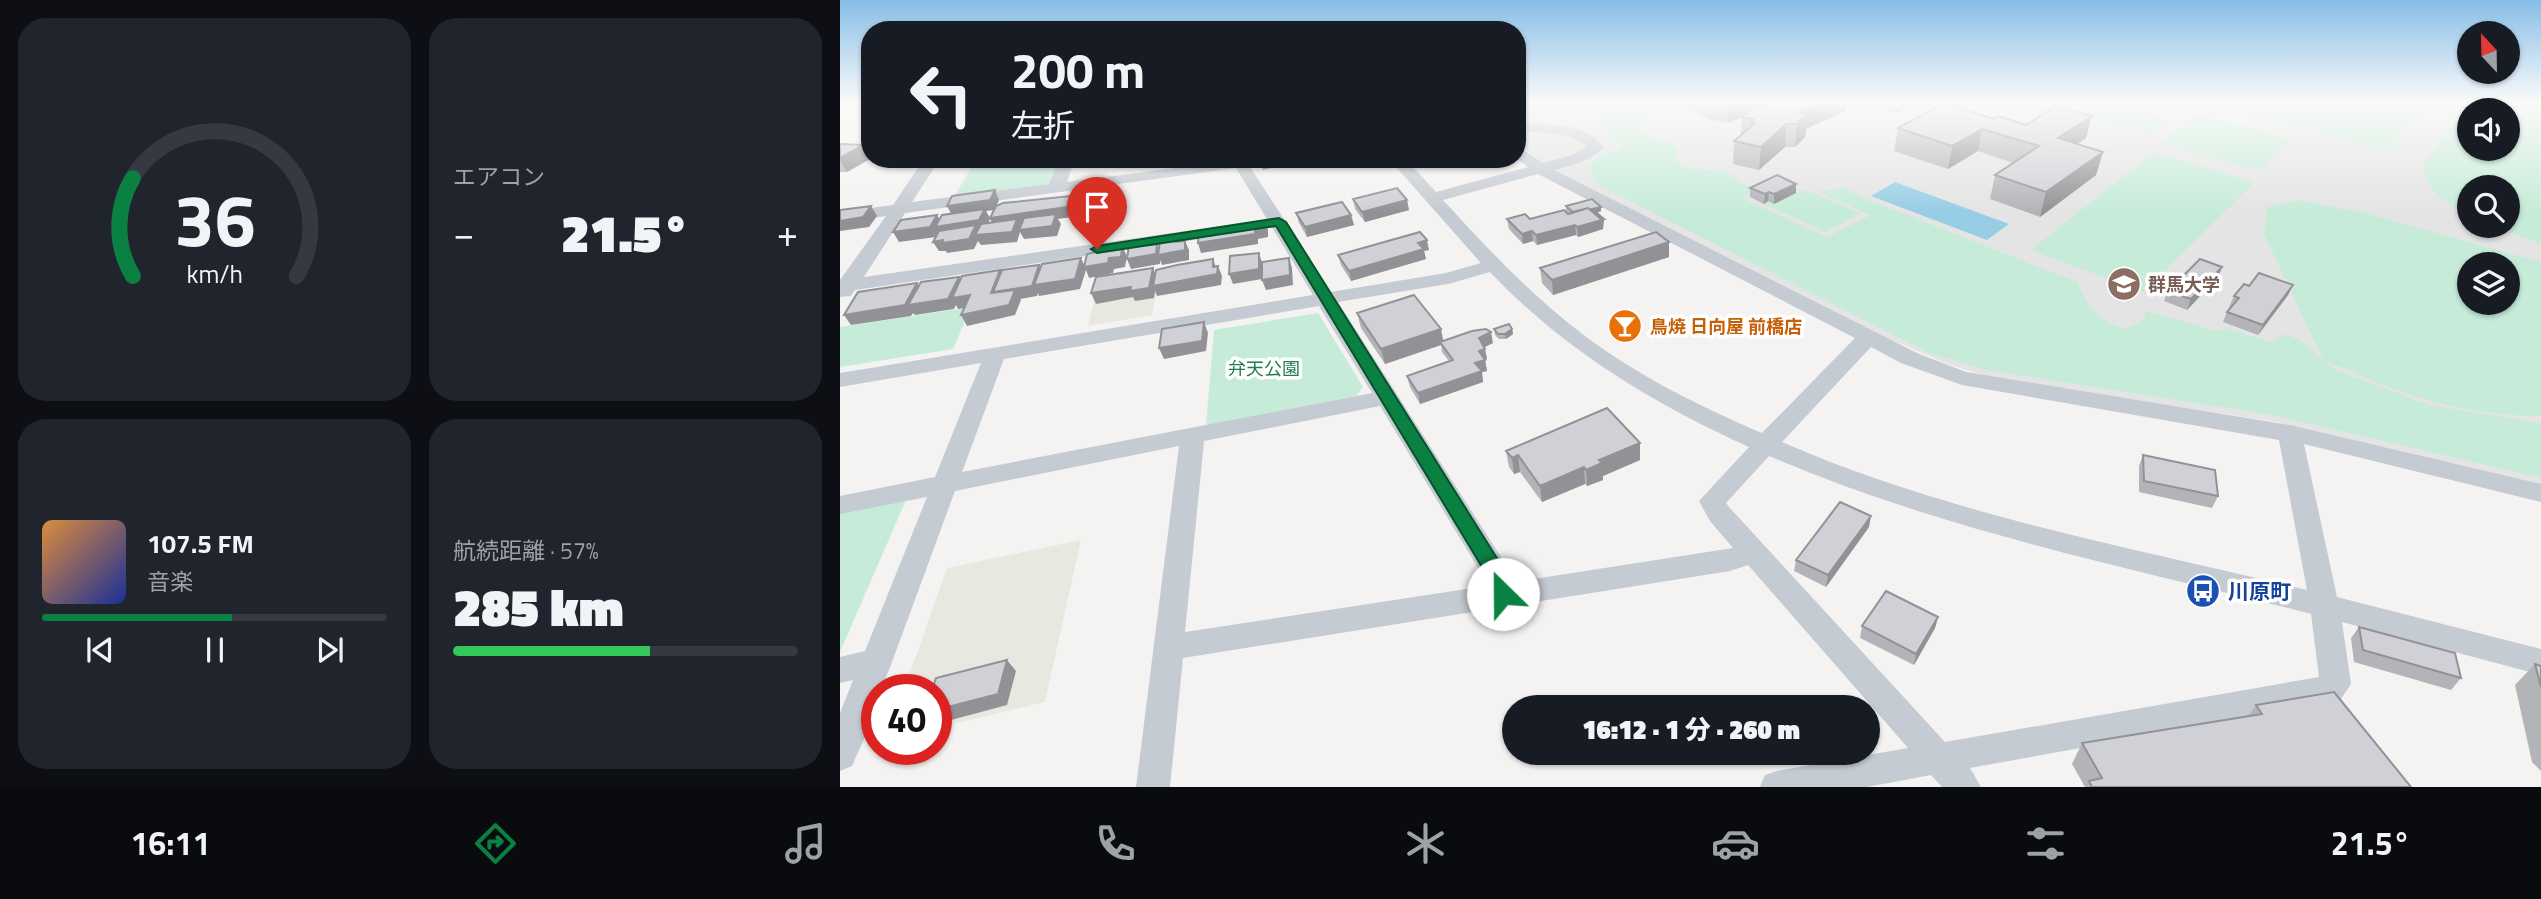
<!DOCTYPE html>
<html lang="ja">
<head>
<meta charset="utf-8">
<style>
  body { margin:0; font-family:"Titillium Web","Noto Sans JP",sans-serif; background:#20242c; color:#f1f3f6; height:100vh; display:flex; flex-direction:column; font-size:26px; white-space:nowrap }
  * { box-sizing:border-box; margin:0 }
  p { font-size:23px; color:#9ea1a6 }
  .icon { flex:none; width:38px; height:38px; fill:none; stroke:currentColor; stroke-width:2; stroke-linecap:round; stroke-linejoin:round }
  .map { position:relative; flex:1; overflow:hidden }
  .panel { display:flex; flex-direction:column; gap:18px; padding:18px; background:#0d0f14; width:840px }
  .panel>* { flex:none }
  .top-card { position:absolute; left:21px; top:21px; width:665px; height:147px; border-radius:28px; box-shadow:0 2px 5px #0004; background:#171b24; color:#f1f3f6; overflow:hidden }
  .needle { width:46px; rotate:338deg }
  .tools { position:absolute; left:1617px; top:21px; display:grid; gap:14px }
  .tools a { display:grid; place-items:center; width:63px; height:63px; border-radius:50%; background:#171b24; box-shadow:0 2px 5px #0004; font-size:35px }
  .speed { position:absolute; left:21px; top:674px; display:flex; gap:14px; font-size:35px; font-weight:700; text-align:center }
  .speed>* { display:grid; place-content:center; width:91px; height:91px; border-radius:50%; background:#171b24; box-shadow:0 2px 5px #0004; line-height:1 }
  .speed .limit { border:10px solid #d22; background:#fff; color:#111 }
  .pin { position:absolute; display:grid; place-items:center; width:60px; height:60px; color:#fff; margin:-72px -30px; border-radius:50% 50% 50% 0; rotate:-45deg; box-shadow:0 0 7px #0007 }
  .pin .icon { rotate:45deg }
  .me { position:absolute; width:77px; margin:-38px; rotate:337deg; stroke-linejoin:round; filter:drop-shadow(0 0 5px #0008) }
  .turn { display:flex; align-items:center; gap:24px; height:147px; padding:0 35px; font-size:32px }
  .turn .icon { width:91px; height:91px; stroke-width:2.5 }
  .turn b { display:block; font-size:49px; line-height:60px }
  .big { font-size:52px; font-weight:800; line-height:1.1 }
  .panel .tile { flex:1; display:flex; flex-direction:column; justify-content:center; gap:10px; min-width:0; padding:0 24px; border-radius:28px; background:#20242c }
  .panel .dial { align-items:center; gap:0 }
  .dial svg { height:182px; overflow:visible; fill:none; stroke:#363941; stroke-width:7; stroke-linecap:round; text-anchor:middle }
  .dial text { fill:#f1f3f6; stroke:none }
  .song { display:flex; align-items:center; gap:21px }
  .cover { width:84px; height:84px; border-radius:10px; background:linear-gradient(135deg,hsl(30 70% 55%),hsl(230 70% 35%)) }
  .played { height:7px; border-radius:4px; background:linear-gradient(90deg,#0b8043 55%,#363941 55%) }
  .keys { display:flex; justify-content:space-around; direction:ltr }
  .heat { display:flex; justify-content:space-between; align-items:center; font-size:38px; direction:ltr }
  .charge { height:10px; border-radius:5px; background:linear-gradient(90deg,#34c759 57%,#363941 0) }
  .panel .tiles { flex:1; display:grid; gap:18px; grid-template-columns:repeat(2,1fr) }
  .trip { position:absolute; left:662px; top:695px; width:378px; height:70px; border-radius:35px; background:#171b24; box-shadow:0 2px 5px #0004; font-weight:800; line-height:70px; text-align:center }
  .dock { display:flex; height:112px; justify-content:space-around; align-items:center; background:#090b0e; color:#9ea1a6 }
  .dock .icon { width:49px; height:49px }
  .dock .on { color:#0b8043 }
  .dock b { font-size:32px; color:#f1f3f6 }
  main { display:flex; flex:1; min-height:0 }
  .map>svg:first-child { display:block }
</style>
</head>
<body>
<main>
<section class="panel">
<div class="tiles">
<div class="tile dial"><svg viewBox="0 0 100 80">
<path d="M14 69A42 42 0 1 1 86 69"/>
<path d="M14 69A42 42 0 0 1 14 26" stroke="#0b8043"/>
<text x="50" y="56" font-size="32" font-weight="700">36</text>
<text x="50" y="72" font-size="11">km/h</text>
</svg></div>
<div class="tile"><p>エアコン</p>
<div class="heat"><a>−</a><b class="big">21.5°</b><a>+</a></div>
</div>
<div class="tile">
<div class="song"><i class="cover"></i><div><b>107.5 FM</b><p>音楽</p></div></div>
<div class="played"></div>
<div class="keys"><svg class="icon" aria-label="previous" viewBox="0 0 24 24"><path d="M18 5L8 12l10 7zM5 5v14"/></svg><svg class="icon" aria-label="pause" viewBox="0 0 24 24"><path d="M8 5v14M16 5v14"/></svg><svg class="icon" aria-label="next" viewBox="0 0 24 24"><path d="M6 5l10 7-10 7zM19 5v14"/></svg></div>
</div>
<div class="tile"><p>航続距離 · 57%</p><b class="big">285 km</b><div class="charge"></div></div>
</div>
</section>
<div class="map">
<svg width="1701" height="787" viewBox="0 0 1701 787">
  <rect width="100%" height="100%" fill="#f4f3f2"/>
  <path fill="#e9e8e0" d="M319,276L312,315L248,326L258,287Z
    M241,540L205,702L96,728V690H64L107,568Z"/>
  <path fill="#e5e4e4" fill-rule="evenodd" d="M677,102H1701V485L1437,422L1154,378L1110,365L1026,329L707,167L677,143ZM1629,110H1668V149H1629ZM1629,187H1668V226H1629ZM1629,264H1668V303H1629Z"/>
  <path fill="#c6ecd9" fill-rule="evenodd" d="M774,102H804L814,109L801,117L794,128L815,139L834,143L838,150L835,159L843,168L884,171L910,188L911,192L903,199L987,237L1031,215L978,191L1006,188L1026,199L1237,282C1250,311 1254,318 1285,329L1303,321L1306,311L1377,331L1386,328L1430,342L1445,334L1460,340L1483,360L1424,234L1427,207L1458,200L1529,214L1701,262V416C1651,416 1598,406 1551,388C1529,380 1507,368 1486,362L1494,369L1589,405L1701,423V478L1432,415L1146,370L1091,354L757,184L749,167L757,158L781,148L773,136L761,126L768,107ZM1629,264H1668V303H1629Z
    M1238,102H1265L1329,120L1310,134L1225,110Z
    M1388,102H1590L1549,150L1382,107Z
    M1632,102H1701V244L1653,226H1668V187H1629V215C1608,204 1581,189 1584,162ZM1629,110H1668V149H1629Z
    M1358,114L1450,139L1419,171L1320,142Z
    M1314,152L1415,182L1303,292L1191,250Z
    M136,159H219L209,184L201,187L113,199Z
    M964,189L1020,213L986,232L924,204L928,201L934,204Z
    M131,307L113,349L0,367V327Z
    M478,313L523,387L516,396L366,426L374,330Z
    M66,500L0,652V513Z"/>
  <path fill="#97cee5" d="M1055,182L1169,224L1147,240L1031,196Z"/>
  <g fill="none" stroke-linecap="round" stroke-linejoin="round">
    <path fill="#c5cbd2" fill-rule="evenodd" d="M677,122C707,127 743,120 764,147C751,161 733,165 714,170L1077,353L1126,372L1450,425L1701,484V502L1464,444L1497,597L1701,649V675L1502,622L1511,684L1501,699L1490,703L1130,768L1141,787H1102L1091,775L1027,787H920L925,775L937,771L1068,748L908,565L890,571L343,658L330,787H296L339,446L115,491L52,662L41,690H37C37,715 22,743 12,766L0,771V713L13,680L0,683V657L25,651L87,497L0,514V496L95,477L141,363L0,387V373L473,295L396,168L65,213L24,277L388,225L397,230L394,234L15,290L11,296L0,297V280L46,216L0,222V212L53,205L84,159H100L72,202L209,184L219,159H235L227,182L405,159L491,292L606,273L641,263L549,159H566L596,192L688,167L677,159V146L703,163L733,155L747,146L729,136L677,130ZM698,174L1015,338L922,433C859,406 796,375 741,333C690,294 646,247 603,200ZM650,272C724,350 812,403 909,447L859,501L870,521L893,548L674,582L668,568L498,302L608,284ZM479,306L532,393L122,472L164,359ZM1031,347L1061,363L1122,385L1439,440L1467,590C1291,547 1109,515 942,442ZM540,406L644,578L646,586L345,632L364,441ZM929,456C1103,531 1289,567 1471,614L1479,677L1105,742L889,507L886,503Z"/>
  </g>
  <path fill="#b3b4b8" d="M849,102H927L923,104L922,108L1006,110L966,129L965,137L955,147H945L919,170L893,164L894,141L901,135L902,117L888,123L872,120L849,109Z
    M1041,102H1077L1056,113L1041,107Z
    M1303,102H1324L1319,106Z
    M1154,119L1186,125L1246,138L1237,144L1263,152L1256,175L1200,217L1150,199L1155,175L1173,163L1138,151L1108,169L1054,151L1058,128Z
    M0,144L23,145L30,156V159L7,172H0Z
    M956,184V193L934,204L928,201L924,204L910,197V188Z
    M513,199L567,200L569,210L525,222L515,209Z
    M726,206L761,211L757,213L764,219L763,229L738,237L736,235L697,245L693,241L683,244L669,229L667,219H690L729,213L726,211Z
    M456,213L511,215L514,225L467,237L459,223Z
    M589,250L584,251L586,259L511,281L501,265L498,255Z
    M829,257L713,295L702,283L700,268Z
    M1382,267L1378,277L1347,310L1324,301L1328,291Z
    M1453,285L1448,295L1418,335L1383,322L1387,312L1391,307H1389L1394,296L1409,286Z
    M517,313L603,341L653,343L644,347L647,359L645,360L647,371L642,372L643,382L580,404L570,387L567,376L609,361L602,352L601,345L545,364L521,328Z
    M654,329H672L673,334L666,339H659L655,335Z
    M800,443V460L763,476V480L747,486L745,484L702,502L680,472L674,474L669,467L666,451Z
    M1303,455L1378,496L1372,508L1299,492V466Z
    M1029,527L986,587L954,571L956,560Z
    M1098,617L1095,628L1074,665L1020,638L1022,626Z
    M1519,627L1621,678L1611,690L1514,662L1511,638Z
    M1695,664L1701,666V771L1692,762L1675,685Z
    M1416,705L1571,787H1245L1232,764L1242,743L1408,716Z"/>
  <path fill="#929296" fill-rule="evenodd" d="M888,102H927L923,104V107L888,123Z
    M978,102H1007L1006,110L966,129L965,137L955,147L958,112Z
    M1058,102H1077L1056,113Z
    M1252,116L1246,138L1212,161L1218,138Z
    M946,124L945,147L919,170L921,147Z
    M1142,129L1138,151L1108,169L1112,146Z
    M23,145L30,156V159L7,172L0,161V158Z
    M1263,152L1256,175L1200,217L1206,192Z
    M448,159H455L456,162L423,170L421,165Z
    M457,159H469L458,162Z
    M956,184V193L934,204V194Z
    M155,190L159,200L155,210L146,211L150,218L231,196L235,206L232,217L218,219L221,224L217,236L184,239L180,232L177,242L141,245L138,241L134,249L107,253L106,251H99L93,242L129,239L96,237L59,242L53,232L97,215L103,225L112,215L107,206ZM150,219L155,228L145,230ZM214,219L182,228L180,224Z
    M929,192L928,201L924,204L925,194Z
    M567,200L569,210L525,222L522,212Z
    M31,206L37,216L29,227L0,231V221Z
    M761,207V211L753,214L752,209Z
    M511,215L514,225L467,237L465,227Z
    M764,219L763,229L738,237L737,227Z
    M425,221L428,230V237L418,239V244L361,253L358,243L415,229Z
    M735,225L736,235L697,245L696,235Z
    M692,231L693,241L683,244L682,234Z
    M336,238L340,248L345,241L349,250V260L322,265L320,260V264L291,269L287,259L311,245V241L316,251L317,244L321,254L336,242Z
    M587,240L589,250L584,251L586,259L511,281L509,271L578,243Z
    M829,242V257L713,295L712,280Z
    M282,246L287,256L285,267L274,269L273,273L249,278L246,270L240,289L199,296L198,293L197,296L180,299L181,300L175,315L127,326L121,315L151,293L160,270L165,281L199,265L204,275L241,258L245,267L269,258Z
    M419,253L422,263V279L393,284L389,274Z
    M449,258L452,268L453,285L426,290L422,280Z
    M373,259L377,270L378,266L382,276L381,285L317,296L315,291L314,298L295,301L293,297L256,304L251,293L313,268L317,278L373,267Z
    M1382,267L1378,277L1347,310L1351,299Z
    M119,277L136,306L118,309L116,305L114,309L75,315L73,313L71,316L11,325L4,315L77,283L83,293Z
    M1453,285L1448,295L1418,335L1423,325Z
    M364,322L368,333L366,351L324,359L319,348Z
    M601,329L604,344L600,342L601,345L545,364L541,349Z
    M672,329L673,334L666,339L665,334Z
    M651,332L653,343L641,349L639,338Z
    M645,349L647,359L645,360L647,371L642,372L643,382L580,404L578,393L635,363L639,351Z
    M800,443V460L763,476V480L747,486L746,470L759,460Z
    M678,455L680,472L674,474L672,458Z
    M744,467L745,484L702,502L700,486Z
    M1031,516L1029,527L986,587L988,575Z
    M1098,617L1095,628L1074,665L1076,654Z
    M167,660L176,671L167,705L96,724V710Z"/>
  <path fill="#d0d1d6" stroke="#929296" stroke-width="2" d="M978,102L958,112L967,115L956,124H946L921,147L894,141L915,123L911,122L914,119L902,117L915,106L925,108L932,102Z
    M1104,103L1154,119L1158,116L1186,125L1216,106L1252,116L1218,138L1263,152L1206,192L1155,175L1199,146L1142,129L1112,146L1058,128Z
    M0,144L23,145L0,158Z
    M417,159H448L421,165Z
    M937,175L956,184L934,194L929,192L925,194L910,188Z
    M557,188L567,200L522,212L513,199Z
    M155,190L150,200L107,206L112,196Z
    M231,196L227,207L150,218L156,206L163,203Z
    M752,199L761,207L752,209L764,219H762L748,208L733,212L726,206Z
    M502,202L511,215L465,227L456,213Z
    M31,206L23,217L0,221V210Z
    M748,208L762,220L737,227L735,225L696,235L692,231L682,234L667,219L685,214L690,219L724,210L728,214Z
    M145,209L139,220L95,227L102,215Z
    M216,214L212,226L179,230L184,218Z
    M97,215L90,227L53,232L61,220Z
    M177,219L172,232L135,235L141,224Z
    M425,221V228L415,229V234L358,243L359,231Z
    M136,225L129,239L102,243L103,240L93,242L99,231Z
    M580,232L587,240L578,243L584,249L509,271L498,255Z
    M816,232L829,242L712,280L700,268Z
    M336,238V242L345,241V250L318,255L320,241Z
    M311,241V245L317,244L316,254L287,259L289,245Z
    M282,246L281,257L269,258L268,263L244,267L247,254Z
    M419,253V269L389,274L390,256Z
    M241,258L235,279L194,285L202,264Z
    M449,258L450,275L422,280V262Z
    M373,259V267L378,266L377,274L313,286L316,270L337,265Z
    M1360,259L1382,267L1351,299L1328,291Z
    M199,265L192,286L153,292L162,270Z
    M313,268L309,288L290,291L291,287L251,293L256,277Z
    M160,270L151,293L175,290L169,305L121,315L130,295L112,298L122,276Z
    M1419,273L1453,285L1423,325L1387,312L1399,298L1394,296L1404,284L1409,286Z
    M119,277L108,299L68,305L81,282Z
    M77,283L65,305L4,315L18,292Z
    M574,295L601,329L541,349L517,313Z
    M364,322L362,341L319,348L322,329Z
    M669,324L672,329L665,334H658L654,329Z
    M646,329L651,332L639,338L645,349L639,351L645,360L635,363L642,371L578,393L567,376L613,360L600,342L632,331Z
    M767,408L800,443L759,460L762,463L746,470L744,467L700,486L678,455L672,458L666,451Z
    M1303,455L1375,470L1378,496L1304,481Z
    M1000,502L1031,516L988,575L956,560Z
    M1046,591L1098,617L1076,654L1022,626Z
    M1519,627L1615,653L1621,678L1523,650Z
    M167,660L158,694L96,710V690H92L96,678Z
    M1695,664L1701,666V687Z
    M1494,692L1571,787H1252L1249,781L1262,778L1242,743L1422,714L1416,705Z"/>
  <linearGradient id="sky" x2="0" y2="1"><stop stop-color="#87bee7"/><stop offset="0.48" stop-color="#fafaf9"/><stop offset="1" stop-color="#fafaf9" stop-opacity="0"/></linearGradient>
  <rect width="1701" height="212" fill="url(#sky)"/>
  <path fill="#0b8043" stroke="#07532c" stroke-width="2" d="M439,218L446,222L665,571L673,594L670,600L663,602L656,600L648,577L436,226L257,253L251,249L257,246Z"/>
  <defs>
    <g id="university-disc" transform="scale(1.75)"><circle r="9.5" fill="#8d6e63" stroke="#fff"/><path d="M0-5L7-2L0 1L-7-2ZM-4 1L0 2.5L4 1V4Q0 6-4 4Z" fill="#fff"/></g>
    <g id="bar-disc" transform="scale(1.75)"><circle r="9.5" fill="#e8710a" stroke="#fff"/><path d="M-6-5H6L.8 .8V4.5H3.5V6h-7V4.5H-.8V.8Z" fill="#fff"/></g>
    <g id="bus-disc" transform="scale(1.75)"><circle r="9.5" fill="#1a4fb4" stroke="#fff"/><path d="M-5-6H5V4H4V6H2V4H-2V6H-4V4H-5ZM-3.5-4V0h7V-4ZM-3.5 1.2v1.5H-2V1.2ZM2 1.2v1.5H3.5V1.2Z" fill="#fff"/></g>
  </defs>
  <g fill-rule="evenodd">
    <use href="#university-disc" x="1284" y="284"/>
    <use href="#bar-disc" x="785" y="326"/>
    <use href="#bus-disc" x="1363" y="591"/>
  </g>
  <g text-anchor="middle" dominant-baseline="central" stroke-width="7" stroke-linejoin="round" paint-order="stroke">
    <g font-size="18" font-weight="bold" fill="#785e54" stroke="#fff" text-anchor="start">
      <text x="1308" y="284">群馬大学</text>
    </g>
    <g font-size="18" font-weight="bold" fill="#c56008" stroke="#fff" text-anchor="start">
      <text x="810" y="326">鳥焼 日向屋 前橋店</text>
    </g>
    <g font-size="18" fill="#217b56" stroke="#fff">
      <text x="424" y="368">弁天公園</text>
    </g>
    <g font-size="21" font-weight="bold" fill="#164399" stroke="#fff" text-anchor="start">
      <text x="1388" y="591">川原町</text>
    </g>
  </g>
</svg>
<div class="tools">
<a><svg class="needle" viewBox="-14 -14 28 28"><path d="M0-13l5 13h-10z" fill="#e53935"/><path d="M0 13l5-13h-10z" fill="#9ea1a6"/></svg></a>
<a><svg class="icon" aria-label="sound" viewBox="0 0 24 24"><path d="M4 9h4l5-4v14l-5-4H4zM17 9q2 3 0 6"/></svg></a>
<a><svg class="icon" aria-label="search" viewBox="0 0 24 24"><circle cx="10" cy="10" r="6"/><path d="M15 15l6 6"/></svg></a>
<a><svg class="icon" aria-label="layers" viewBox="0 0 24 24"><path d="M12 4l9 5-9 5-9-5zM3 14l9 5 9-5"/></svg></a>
</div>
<div class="speed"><div class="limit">40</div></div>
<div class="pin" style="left:257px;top:249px;background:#d93025"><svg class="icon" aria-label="arrive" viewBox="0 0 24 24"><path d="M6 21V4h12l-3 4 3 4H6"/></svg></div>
<svg class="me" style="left:663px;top:594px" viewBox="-20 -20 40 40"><circle r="19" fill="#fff"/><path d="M0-13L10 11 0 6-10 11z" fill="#0b8043"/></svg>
<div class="trip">16:12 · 1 分 · 260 m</div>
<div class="top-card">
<div class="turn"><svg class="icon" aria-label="left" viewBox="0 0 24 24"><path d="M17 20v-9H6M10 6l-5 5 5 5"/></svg><div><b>200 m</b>左折</div></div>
</div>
</div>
</main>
<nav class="dock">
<b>16:11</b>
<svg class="icon on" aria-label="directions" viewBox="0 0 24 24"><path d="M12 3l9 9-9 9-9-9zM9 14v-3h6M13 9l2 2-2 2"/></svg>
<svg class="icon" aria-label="music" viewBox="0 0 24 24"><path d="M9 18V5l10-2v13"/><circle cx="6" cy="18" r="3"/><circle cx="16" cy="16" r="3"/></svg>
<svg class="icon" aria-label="phone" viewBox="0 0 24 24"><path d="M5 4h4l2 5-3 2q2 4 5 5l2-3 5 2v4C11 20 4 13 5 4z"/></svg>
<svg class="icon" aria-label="climate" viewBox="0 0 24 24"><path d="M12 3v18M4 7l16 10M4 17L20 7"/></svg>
<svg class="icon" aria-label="car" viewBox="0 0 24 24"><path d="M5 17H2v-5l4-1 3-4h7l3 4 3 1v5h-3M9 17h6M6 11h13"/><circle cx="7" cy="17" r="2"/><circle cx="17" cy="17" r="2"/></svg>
<svg class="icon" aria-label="filters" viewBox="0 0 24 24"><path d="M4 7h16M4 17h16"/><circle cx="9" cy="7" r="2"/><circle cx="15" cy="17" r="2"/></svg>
<b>21.5°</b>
</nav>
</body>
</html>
